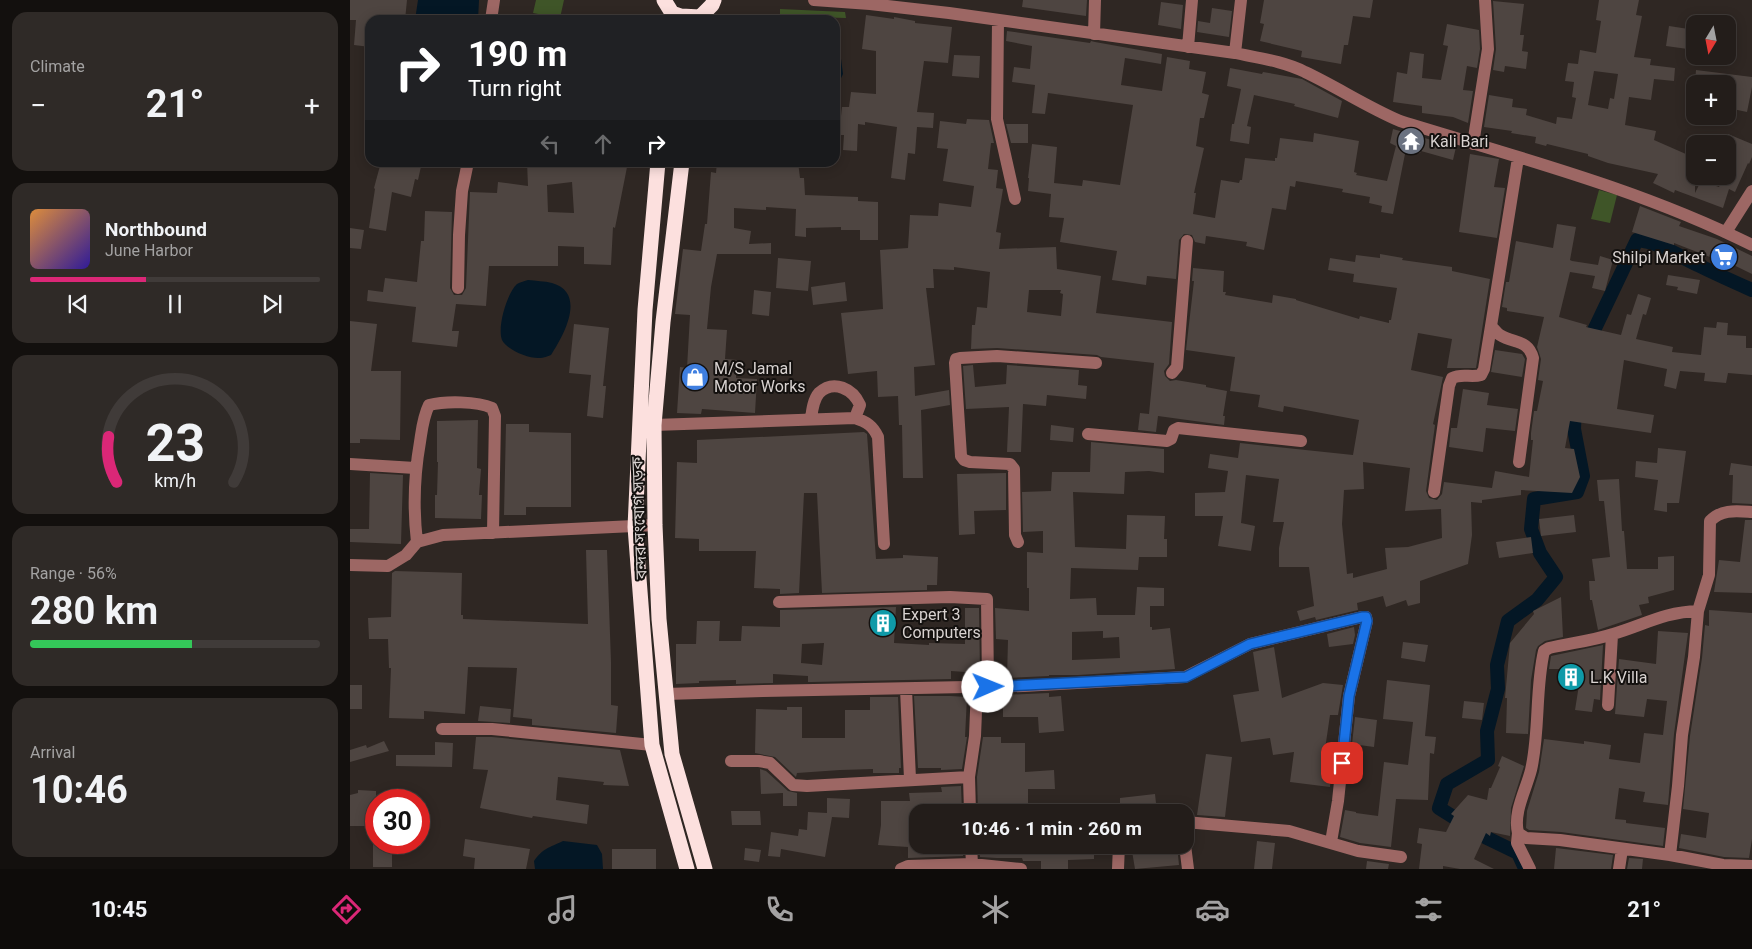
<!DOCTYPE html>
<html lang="en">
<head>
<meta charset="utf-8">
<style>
  body { margin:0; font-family:Roboto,"Noto Sans Bengali",sans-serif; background:#2f2a27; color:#f1f3f6; height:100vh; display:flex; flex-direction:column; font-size:19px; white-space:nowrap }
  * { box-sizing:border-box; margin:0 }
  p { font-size:16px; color:#a3a2a2 }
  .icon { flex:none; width:28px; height:28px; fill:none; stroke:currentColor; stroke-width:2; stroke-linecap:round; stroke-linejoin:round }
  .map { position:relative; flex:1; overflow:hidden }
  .side { display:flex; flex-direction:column; gap:12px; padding:12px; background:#13100e; width:350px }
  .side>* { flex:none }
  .banner { position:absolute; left:15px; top:15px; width:475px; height:152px; border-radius:15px; box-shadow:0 2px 12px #0003,0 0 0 1px #403b39; background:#202124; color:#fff; overflow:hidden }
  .needle { width:32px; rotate:190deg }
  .buttons { position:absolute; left:1336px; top:15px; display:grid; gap:10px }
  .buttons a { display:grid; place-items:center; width:50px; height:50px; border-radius:10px; background:#231d1a; box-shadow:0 2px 12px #0003,0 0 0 1px #403b39; font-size:25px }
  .speed { position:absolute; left:15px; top:789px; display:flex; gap:10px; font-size:25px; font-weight:700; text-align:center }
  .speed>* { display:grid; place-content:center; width:65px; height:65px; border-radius:50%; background:#231d1a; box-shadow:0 2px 12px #0003,0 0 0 1px #403b39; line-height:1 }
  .speed .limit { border:8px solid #d22; background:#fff; color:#111 }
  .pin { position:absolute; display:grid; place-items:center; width:42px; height:42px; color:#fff; margin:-21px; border-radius:10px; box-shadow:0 2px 8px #0006 }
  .me { position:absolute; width:55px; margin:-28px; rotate:89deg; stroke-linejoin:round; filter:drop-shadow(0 0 4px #0008) }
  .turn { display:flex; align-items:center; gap:18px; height:105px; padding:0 20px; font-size:22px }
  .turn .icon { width:65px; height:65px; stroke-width:2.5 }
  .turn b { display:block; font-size:35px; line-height:42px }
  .lanes { display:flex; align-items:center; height:48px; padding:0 20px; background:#0003; justify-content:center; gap:25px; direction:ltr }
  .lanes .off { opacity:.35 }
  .big { font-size:38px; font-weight:700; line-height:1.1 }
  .side .card { flex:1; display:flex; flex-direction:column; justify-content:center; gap:8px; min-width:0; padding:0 18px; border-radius:15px; background:#2f2a27 }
  .side .dial { align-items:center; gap:0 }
  .dial svg { height:130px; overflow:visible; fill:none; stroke:#403b39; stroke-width:7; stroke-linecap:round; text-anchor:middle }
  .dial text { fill:#f1f3f6; stroke:none }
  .song { display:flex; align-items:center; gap:15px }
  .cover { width:60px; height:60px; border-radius:8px; background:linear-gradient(135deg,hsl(30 70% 55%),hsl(250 70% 35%)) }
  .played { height:5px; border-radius:2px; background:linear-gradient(90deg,#db2777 40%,#403b39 40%) }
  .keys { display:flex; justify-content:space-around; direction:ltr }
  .heat { display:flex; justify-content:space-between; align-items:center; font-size:28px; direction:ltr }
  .charge { height:8px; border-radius:4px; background:linear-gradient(90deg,#34c759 56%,#403b39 0) }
  .trip { position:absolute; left:559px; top:804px; width:285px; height:50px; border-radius:15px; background:#231d1a; box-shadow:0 2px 12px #0003,0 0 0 1px #403b39; font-weight:700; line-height:50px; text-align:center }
  .tab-bar { display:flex; height:80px; justify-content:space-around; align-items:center; background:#0e0c0a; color:#a3a2a2 }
  .tab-bar .icon { width:35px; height:35px }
  .tab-bar .current { color:#db2777 }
  .tab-bar b { font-size:22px; color:#f1f3f6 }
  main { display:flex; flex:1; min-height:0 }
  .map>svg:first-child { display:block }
</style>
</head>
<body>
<main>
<section class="side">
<div class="card"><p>Climate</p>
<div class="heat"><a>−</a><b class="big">21°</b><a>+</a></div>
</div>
<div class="card">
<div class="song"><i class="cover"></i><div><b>Northbound</b><p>June Harbor</p></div></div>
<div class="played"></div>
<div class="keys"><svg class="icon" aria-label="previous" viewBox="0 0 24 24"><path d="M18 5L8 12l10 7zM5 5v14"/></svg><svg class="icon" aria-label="pause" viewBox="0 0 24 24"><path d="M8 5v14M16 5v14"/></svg><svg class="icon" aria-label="next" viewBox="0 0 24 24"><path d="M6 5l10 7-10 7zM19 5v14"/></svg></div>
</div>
<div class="card dial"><svg viewBox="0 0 100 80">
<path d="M14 69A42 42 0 1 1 86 69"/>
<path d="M14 69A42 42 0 0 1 9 41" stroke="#db2777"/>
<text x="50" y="56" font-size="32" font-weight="700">23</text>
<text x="50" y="72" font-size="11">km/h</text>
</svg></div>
<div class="card"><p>Range · 56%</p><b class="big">280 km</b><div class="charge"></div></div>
<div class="card"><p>Arrival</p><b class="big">10:46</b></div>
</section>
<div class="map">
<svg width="1402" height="869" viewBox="0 0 1402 869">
  <rect width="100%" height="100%" fill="#2f2723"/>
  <path fill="#3f5528" d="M186,0H214L210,18L183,13Z
    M430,9L495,12L496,18L430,16Z
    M1249,190L1267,195L1260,223L1241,219Z"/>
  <path fill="#041725" d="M68,0H129L128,20H65Z
    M485,39L490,51L493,74L485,91Z
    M178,280C186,281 194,281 202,283C237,293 214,335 201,355C198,356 193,358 190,358C179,359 157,350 152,340C147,327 157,293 167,284C170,282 175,281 178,280Z
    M213,841L247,845L252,854L253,869H185L184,861C193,848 199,848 213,841Z"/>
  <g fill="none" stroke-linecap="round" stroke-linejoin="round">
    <path stroke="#041725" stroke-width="14" d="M1237,345L1287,240C1310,242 1328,256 1348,265C1366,274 1384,282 1402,290
      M1174,866L1168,853L1137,838L1089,808L1097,784L1138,760L1137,731L1148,689L1147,665L1158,621L1187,600L1206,577L1190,553L1181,529L1184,499L1227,492L1233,476L1224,429L1225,404"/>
  </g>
  <path fill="#4e4541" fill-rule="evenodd" d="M0,0H57L55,20L20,19V47L4,45L6,20H0Z
    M673,0H737L736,16L672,7Z
    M914,0H1023L1020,18L1003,16L998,45H994L991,64L951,57L952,51L910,41L914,24L910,23Z
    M1249,0H1289L1286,15L1292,16L1284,57L1301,59L1300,65L1325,68L1324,81L1304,79L1301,100L1279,97L1275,125L1306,131L1304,140L1345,158V193L1351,181L1369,187L1374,176H1378V134L1402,144V157L1399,164L1398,163L1385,192L1379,189L1373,208L1325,190L1324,193L1303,183L1308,174L1258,163L1238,156V154L1197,144L1196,146L1185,143L1186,137L1161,133L1162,131L1134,127L1139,95L1163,99L1162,107L1177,109L1176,115L1206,124L1207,117L1222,119L1226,98L1222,97L1224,82L1215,81L1218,63L1228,64L1230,50L1246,53L1251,21L1246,20ZM1244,71L1268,74L1264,99L1260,98L1258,109L1238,105Z
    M1143,1L1174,4L1170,35H1174L1172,51L1178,52L1176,69L1155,66L1154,72L1143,70L1146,49Z
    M811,2L833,5L831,29L808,25Z
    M862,8L882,11L879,37L847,32L848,21L860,23Z
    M516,15L544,19V17L565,21V23L602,27L598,63L574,61L567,112L584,113L583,128L567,127L565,154L558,153L555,180L541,178L547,127L515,122V125L508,124L507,151L493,150L494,135H489L492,107H499L501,92L526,94V51L512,49Z
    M1097,24L1129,30L1130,49L1127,68L1117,66L1113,90L1123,91L1118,123L1103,117L1072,113V106L1043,102L1047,72L1057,74L1060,52L1074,54L1072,78L1091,80L1098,46L1093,45Z
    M1319,26L1345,30V50L1316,46Z
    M657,31L740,43L741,41L745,42L812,54L811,64L775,58L771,85L812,91L817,57L840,61L839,69L856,72L852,93L859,95L854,118H850L846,146L854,148L844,193H846L843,214L865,218L871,180L889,183L890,180H892L895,158L925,161V158H927L930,138L963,142L964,133L1009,141L1004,172L1007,173L1006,175L1037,181L1046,146L1040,143L1043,129L1106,147L1103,160L1071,151L1070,153L1056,149L1043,214L1031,212L1032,206L1019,203L1020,197L992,192L993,189L946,181L945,187L940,186L936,210L922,208L914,250L896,246L897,242L856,236L855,244L845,242L842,235L834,234L829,240L826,279L797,276L796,285L762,280L767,251L710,242L714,218L699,217L701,194L678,191L679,178H678L682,144L707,147L704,183L732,186L733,180L770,185L783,105L698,93L695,114L682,113L685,85L662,82L664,67L680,69L682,46L656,41Z
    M604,55L630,56L629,78L602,76Z
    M880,68L912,74L913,72L952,79L992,101L988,118L944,106L945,104L904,95L897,126L901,127L899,144L880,141L882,124H884L891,89L877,86Z
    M1346,70L1402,77V87L1397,112L1378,108V84L1345,83Z
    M617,119L639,120L644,143H641L638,169L648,170L646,188L653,189L646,232L651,233L649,249L706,247L707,269L751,276L746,313L822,322L819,364L814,371L815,376L820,381L826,380L856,385V387L877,391L873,416H875L874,425L808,416L806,432L788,430L790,413L799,414L804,363L751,357L747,355L647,348L621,349L622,325H625L627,307L637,308L640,272L604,267V270L583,269L584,288H576L585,365L564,367L565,396L599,390L600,405L571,410L573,478H553L552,425H549L548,396L528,397L527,371L498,374L491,313L533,309L530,250L558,248L560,215L588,216L589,203L621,207L624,186L593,181L598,149L587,148L590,121L616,124ZM679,290H711L710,293L713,294L711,316L677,312Z
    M656,124H678V143H661Z
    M1120,154L1149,159L1144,187L1155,188L1147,238L1109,232Z
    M31,162H72L68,180L65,179L61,197L42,192L36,231L19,228L25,189L24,188Z
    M177,162H278L265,228L263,227L261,265L234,264V247L208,246V266H139L136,306L106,304L102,331H109L107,347L62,342L66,307L17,301L18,290L33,292L35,278L67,282L71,241H74L75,211L102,212L100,288L104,295H112L116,288L120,192L147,193L148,182L178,186ZM222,182L224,213L198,212L197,185Z
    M367,162H448L450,178H454L455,195L508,197V201L528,202V240H510V230H491V227L456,228V237L445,236L446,209L416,207V210L384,208V228L401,231L399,244L421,243V254H367L361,287L357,329L377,330L375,359L387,360L386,378L407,379L405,413L352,409L351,414L327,413L330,367L337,368L340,315L325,314L333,249L351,251L355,224H357L361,172L366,173Z
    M1290,206L1331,222L1329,226L1367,239L1402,256V274L1361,254L1360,257L1324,243V245L1282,232Z
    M1207,224L1226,227L1220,260L1222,261L1248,265L1250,256L1263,260L1255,291L1242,288L1245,276L1220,272L1209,317L1237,325L1236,327L1271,335L1277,314L1281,315L1288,294L1301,298L1296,315L1293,314L1286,339L1323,347L1322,352L1351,355L1354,327L1366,328L1367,322L1378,323L1377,335L1396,336V348H1402V375L1378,373L1376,383L1354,381L1355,373L1330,371L1326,389L1314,386L1317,369L1274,360L1267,409L1304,415L1301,433L1220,421L1215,448L1224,449L1230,477L1222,493L1171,490V495L1132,500V503L1121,502L1122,535L1118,564L1070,581V603L1058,606L1056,600L1036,607L1033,596L1007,603L1008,610L966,620L965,617L950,621L947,611L964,606L959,567H929V548L934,522H923L929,479L896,475L891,523L905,526L901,551L868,546L873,516H845V493L875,492L878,471L858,468L860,454L888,458L890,443L1003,455L1009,420L934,406L933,412L908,407L910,395L880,391L885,357L836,350L844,281H842L843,268L874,271L873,292H876L875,295L922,303L923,295L946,299V300L1009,319L1010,316L1039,323V320H1041L1047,288L1003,282L1004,274L978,270L980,258L1005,262L1006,255L1030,258V254L1053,258L1052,260L1102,267V271L1140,279L1126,368H1097L1102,339L1068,333L1061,370L1093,377L1083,424L1085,425L1076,491L1079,498L1087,500L1092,494L1094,482L1142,488L1145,471L1179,477L1183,440H1181V433L1184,411H1187L1193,381L1188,380L1191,359L1187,347L1194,317L1157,311V308L1152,307L1156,282H1159L1166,241L1203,248ZM1013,462L1060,468L1055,511L1091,509L1092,538L1058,547L1035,548L1037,569L1003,578V573L997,574L992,524L994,490L1014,489Z
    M0,228L14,230L11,249L0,248Z
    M428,258L461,261L458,291L426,288Z
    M1318,275L1350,280L1347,294L1327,290L1328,287L1316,285Z
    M495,282L497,301L463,305L461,287Z
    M404,290L421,292L419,316L402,314Z
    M0,321L27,324L21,371H51L50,440L10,439V443H0Z
    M224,324L259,328L253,386H256L253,418L237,416L241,375L219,373Z
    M1145,350L1172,354L1175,359L1172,377L1141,372Z
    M623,365L625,387L656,384L657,365L729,370L728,385L737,386L736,399L697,395L696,406L673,404L671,452H657L659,407L616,409L613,366Z
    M1113,389L1139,393L1137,405L1168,409L1165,431L1136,428L1133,452L1099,447L1101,428H1107Z
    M128,420L127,468L131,469L129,495H132L131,519L85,518V495H87L88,462H87V421Z
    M156,424H179V432L221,433V507H176V515H154Z
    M701,425L724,428L723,442L700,440Z
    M514,432L517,434L526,559L553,558V555L588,557L587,585H577V590L472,593L467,493H454L449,593L430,594V589L404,588L406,551H349V539L325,538L327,462L347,463V440Z
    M741,442L814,449V473L799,471L775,472L774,494L723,492L725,547L776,549L777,515L815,516L814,539H817V557H789L788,570L721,568L720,599L746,598L747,615H785L787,587L814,588V606H800V627H802V630L820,628L825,669L728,675H699V676L657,678L658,640L646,639L645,608L679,611V588H677V552L693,553V531L673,532L672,492L701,491L702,472H740ZM753,631V638L769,637L770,658L722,660V632Z
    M1308,448L1336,451L1329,503H1317V512L1304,510L1308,480L1285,477L1286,461L1307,463Z
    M1381,463L1402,466V504L1382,503L1383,475H1379Z
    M20,473L53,475L51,544L0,542V529H19Z
    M656,473V510L624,511L625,534L609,535L607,474Z
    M1269,479L1272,531H1274L1277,569H1308V557L1324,556V590L1298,597L1299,603L1289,605L1292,615L1248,630L1242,600H1240L1239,581H1245L1242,559L1260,557L1254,501H1249L1247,480Z
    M1224,515L1226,532L1191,536L1189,519Z
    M1395,520H1402V593L1364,592L1369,560L1390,562Z
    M1181,537L1183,553L1149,558L1146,542Z
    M236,550H257L261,662V705L268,706L266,733L182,725V719L163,717L167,668L118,667L115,714L74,711V719L39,718L41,668H39L38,639H19L18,618L41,617L42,573L45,571L112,573L111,615H113V619L238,624Z
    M1211,597L1213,637L1195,641L1188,646L1186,650L1181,680L1178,734L1156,733L1157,698H1155L1160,643L1184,614L1183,611Z
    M546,607L544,643L579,645V643L615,644V608H629L630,673L601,671V679L462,682H458V676L423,674V683L386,684V680L349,681V683L326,684V644H346L347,621H370L369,641H391L392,626L430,627V610ZM474,643L472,665L451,663L452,644Z
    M1359,610L1402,613V839L1399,858L1374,857L1329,848L1331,834L1356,838L1359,813L1333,809L1340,736L1352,658L1355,625L1359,626Z
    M1004,627L1005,635L1003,644L979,647L977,634Z
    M1308,631L1338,633L1324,734L1318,805L1293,802L1295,792L1269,788L1265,819L1276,820V823L1315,828L1313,846L1211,832L1179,830L1176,828L1177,811L1189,772L1194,739L1234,744V741L1261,745L1259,759L1290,763L1294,733L1313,735L1317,701L1297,699L1294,717L1265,714L1269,659L1306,664Z
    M1053,642L1078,645L1075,662L1051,658Z
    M1253,645L1250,700L1244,699L1242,712L1225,710L1229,685H1214V669H1199L1201,656Z
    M924,647L932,698L973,683L993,685L988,715H980L973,763L982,764L980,787L940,782L944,752L923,755L920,738L891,742L883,695L909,691L903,652Z
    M1037,680L1080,685L1075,736L1086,737L1084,754L1080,753L1078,800L1046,799L1041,847L1010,843L990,837L995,810L1006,812V813L1028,816L1034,762L1058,765L1063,722L1033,719Z
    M0,685H12V709H0Z
    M699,693V697L711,696L714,731L689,733L688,717H653V695Z
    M564,696H600L617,697L615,737H617L612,769L591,770V768H568Z
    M520,697H548L551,768H549V773H523V769L490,770L447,773L446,777L425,757L405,753L406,709L437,710V707H452V738H495V710H520Z
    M1114,701L1134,703L1132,720L1112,718Z
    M130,706L161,709L160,723L128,721Z
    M1005,717L1027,720L1024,747L1002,744Z
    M126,737H142L270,750L279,786L253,785L254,782L208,777L206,800L239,805L237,824L183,816L182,818L130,808L138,770L123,769Z
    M633,737H651V743H675V772L704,770L705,789H678V812H628L627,777Z
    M34,741L39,751L0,762V750L16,745L17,748Z
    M85,742L103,743L102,767L46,766V755H85Z
    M856,754L882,757L875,817L847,815Z
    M1152,756L1174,766L1161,808L1160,836L1141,832L1140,836L1136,833L1124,859L1144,869H1110L1093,866V869H1069L1072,844L1067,843L1069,828L1096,832L1104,816L1101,814L1118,795L1137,800L1139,788H1141L1150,767L1148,766Z
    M410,769L416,771L438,791L447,793V806H433V793L411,794Z
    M611,786L612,812H568V845H613V856L558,858V847L528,845L531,825V801H560L559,793L592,792L591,787Z
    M8,790L26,791V826H0V795L8,793Z
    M805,794L807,812H747V805L770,803V798Z
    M477,798L500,799L499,818L482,817L475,857L431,849L430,857L418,856L421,832L448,836L449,829L457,830L458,812L477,813Z
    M381,811H410L411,825H382Z
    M115,839L180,849L176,869H124L125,858L113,856Z
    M907,841L925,843L922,869H904Z
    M23,842H42V867H23Z
    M629,845H744V859L718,860V869H691V861H673L672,858H647L630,857Z
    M781,845H827L829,865L785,869Z
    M395,848L411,850L409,862L394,860Z
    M1206,848L1263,855L1261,869H1204Z
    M262,849H306V869H262Z
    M1279,858L1293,859L1292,869H1277Z
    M1017,861L1039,864L1038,869H1016Z"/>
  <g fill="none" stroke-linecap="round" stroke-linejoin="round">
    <path stroke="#9d6764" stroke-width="12" d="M464,0L520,4L599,13L885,53C908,58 933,61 955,72C987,87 1017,107 1050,121C1169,158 1290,189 1402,245
      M141,20L144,0
      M648,21L647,119L665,199
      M744,34L745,0
      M838,47L842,0
      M885,53L891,0
      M1123,144L1138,49L1135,0
      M1168,158L1141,326C1144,329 1147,333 1150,335C1164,344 1178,339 1183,358L1169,462
      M1376,232L1402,191
      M108,288L109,235L112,191L118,162
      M822,373L827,367L837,241
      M461,419C462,411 463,400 469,393C484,379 503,389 510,405L505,418
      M304,425L505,418C517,422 523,426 528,437L534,544
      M738,434L817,441L821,439L824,430L828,428L951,441
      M0,464L65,468
      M1084,492L1099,386L1102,378C1112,373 1121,378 1131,375L1134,369L1141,326
      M67,542C63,508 64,476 70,442C72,429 73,417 79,405C95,401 127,401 142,408L145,416L143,533
      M668,542L665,535L664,469L660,464L620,462L614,460L611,456L605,363L606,359L610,358L647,356L746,363
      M0,565L38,566L56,555L67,542L93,535L305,525
      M429,602L600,597L637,599L638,687
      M1348,611C1314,612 1294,625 1263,634C1242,641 1220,643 1199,648L1194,651C1185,690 1190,731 1181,770C1176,790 1163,812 1168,833L1176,838L1210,840L1320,855L1373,865L1402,866
      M556,689L560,779
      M316,694L413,691L673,686L835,677L900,644L1012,617H1016L1017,621L999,696L988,801L981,842
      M1258,705L1262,635
      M92,729H142L302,745
      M381,761H409L420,763L443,785L457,786L619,777
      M620,812L619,777L625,736L627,687
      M835,822L939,831L1008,851L1051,857
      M1168,833L1167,843L1180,869
      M621,845L622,864
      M835,845L838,869
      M1320,855L1328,786L1332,735L1344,657L1348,611L1359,575L1360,521C1372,509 1386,511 1402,512
      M551,869L558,866L622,864L671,869
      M768,869L769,845
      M1269,869L1272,849"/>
    <path stroke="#fce0de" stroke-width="15" d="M314,0L322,13L331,16L350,17L362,5L364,0
      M308,162L295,310L285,527L302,745L337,869
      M332,162L313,322L304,425L305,525L309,619L322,754L355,869"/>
  </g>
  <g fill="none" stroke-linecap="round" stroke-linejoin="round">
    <g stroke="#114b97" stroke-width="12">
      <path id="route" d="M638,687L836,677L900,644L1012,617H1016L1017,621L999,696L992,763"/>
    </g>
    <use href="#route" stroke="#1a73e8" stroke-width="9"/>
  </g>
  <defs>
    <g id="temple-disc" transform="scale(1.4375)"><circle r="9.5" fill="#6b7280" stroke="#14110f"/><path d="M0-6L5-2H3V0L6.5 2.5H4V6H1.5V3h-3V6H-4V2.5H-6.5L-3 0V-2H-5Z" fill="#fff"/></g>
    <g id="supermarket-disc" transform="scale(1.4375)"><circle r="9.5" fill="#3f7fe0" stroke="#14110f"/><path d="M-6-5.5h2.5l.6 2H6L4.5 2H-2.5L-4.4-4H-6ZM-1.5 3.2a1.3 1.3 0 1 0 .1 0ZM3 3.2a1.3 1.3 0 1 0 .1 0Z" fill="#fff"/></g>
    <g id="shop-disc" transform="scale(1.4375)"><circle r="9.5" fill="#3f7fe0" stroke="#14110f"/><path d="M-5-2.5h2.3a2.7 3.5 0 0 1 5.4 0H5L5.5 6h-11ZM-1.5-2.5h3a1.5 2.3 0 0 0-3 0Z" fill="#fff"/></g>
    <g id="building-disc" transform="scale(1.4375)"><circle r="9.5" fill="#0f9aa8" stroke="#14110f"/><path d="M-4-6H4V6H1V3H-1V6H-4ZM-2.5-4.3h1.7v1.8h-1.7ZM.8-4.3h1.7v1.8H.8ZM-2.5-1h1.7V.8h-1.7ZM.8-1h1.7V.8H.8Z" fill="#fff"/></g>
  </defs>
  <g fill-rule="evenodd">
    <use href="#temple-disc" x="1061" y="141"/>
    <use href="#supermarket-disc" x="1374" y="257"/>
    <use href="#shop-disc" x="345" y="377"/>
    <use href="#building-disc" x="533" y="623"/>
    <use href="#building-disc" x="1221" y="677"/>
  </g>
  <g text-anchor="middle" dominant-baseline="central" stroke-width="4" stroke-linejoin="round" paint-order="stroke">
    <g font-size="16" fill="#d8d2d0" stroke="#14110f" text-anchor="start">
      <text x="1080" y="141">Kali Bari</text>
      <text x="1355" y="257" text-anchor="end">Shilpi Market</text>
      <text x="364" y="368">M/S Jamal<tspan x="364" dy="18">Motor Works</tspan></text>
      <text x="552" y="614">Expert 3<tspan x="552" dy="18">Computers</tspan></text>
      <text x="1240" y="677">L.K Villa</text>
    </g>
    <g font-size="16" fill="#d8d2d0" stroke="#14110f">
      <text transform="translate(289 518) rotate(-92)">বন্দর সংযোগ সড়ক</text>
    </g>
  </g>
</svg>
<div class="buttons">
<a><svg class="needle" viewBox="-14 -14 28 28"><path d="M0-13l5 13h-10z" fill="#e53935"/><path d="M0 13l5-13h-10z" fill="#a3a2a2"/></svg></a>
<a>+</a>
<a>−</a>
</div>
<div class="speed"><div class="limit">30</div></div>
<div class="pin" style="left:992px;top:763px;background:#d93025"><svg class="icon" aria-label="arrive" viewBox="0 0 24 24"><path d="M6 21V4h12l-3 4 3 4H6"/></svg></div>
<svg class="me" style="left:638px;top:687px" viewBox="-20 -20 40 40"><circle r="19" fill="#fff"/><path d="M0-13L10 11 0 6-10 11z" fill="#1a73e8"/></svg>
<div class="trip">10:46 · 1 min · 260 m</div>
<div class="banner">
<div class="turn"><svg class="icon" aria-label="right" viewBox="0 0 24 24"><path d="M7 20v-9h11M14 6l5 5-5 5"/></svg><div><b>190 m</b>Turn right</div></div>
<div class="lanes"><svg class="icon off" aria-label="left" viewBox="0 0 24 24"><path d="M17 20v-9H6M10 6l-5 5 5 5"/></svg><svg class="icon off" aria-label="ahead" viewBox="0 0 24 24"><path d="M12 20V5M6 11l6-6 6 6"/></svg><svg class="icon" aria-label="right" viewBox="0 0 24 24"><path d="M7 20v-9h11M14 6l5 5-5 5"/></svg></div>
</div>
</div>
</main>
<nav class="tab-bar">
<b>10:45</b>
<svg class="icon current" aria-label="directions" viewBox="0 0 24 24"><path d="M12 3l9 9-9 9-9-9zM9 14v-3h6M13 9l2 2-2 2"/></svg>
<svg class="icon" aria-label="music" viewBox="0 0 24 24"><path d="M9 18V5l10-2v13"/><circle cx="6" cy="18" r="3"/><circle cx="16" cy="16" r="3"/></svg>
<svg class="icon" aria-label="phone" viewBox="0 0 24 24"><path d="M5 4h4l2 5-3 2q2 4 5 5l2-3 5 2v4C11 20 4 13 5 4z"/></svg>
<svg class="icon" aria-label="climate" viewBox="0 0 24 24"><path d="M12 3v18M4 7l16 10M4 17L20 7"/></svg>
<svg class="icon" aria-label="car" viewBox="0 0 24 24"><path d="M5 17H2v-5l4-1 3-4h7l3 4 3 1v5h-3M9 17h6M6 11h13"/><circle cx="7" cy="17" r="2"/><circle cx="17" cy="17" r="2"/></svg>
<svg class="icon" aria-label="filters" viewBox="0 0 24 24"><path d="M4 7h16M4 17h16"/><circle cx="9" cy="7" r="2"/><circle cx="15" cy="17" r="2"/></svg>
<b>21°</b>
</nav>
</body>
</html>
